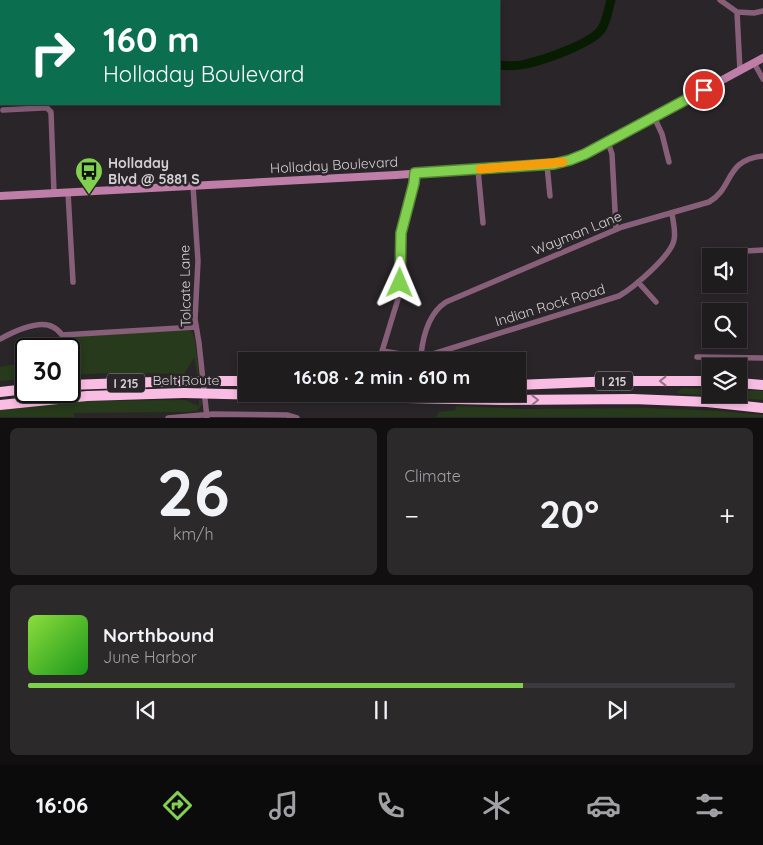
<!DOCTYPE html>
<html lang="en">
<head>
<meta charset="utf-8">
<style>
  body { margin:0; font-family:Quicksand,sans-serif; background:#2c292b; color:#f1f3f6; height:100vh; display:flex; flex-direction:column; font-size:19px; white-space:nowrap }
  * { box-sizing:border-box; margin:0 }
  p { font-size:16px; color:#a1a1a4 }
  .icon { flex:none; width:28px; height:28px; fill:none; stroke:currentColor; stroke-width:2; stroke-linecap:round; stroke-linejoin:round }
  .map { position:relative; height:418px; overflow:hidden }
  .sheet { display:flex; flex-direction:column; gap:10px; padding:10px; background:#110f10; flex:1 }
  .sheet>* { flex:none }
  .hud { position:absolute; left:0px; top:0px; width:500px; height:105px; box-shadow:0 2px 8px #0003,0 0 0 1px #3c3a3c; background:#0b6e4f; color:#fff; overflow:hidden }
  .tools { position:absolute; left:702px; top:248px; display:grid; gap:10px }
  .tools a { display:grid; place-items:center; width:45px; height:45px; border-radius:0px; background:#1f1c1e; box-shadow:0 2px 8px #0003,0 0 0 1px #3c3a3c; font-size:25px }
  .speed { position:absolute; left:15px; top:338px; display:flex; gap:10px; font-size:25px; font-weight:700; text-align:center }
  .speed>* { display:grid; place-content:center; width:65px; height:65px; border-radius:50%; background:#1f1c1e; box-shadow:0 2px 8px #0003,0 0 0 1px #3c3a3c; line-height:1 }
  .speed .limit { border:2px solid #111; border-radius:8px; background:#fff; color:#111 }
  .pin { position:absolute; display:grid; place-items:center; width:42px; height:42px; color:#fff; margin:-21px; border:2px solid #fff; border-radius:50%; box-shadow:0 1px 5px #0007 }
  .me { position:absolute; width:55px; margin:-28px; rotate:1deg; stroke-linejoin:round; filter:drop-shadow(0 0 4px #0008) }
  .turn { display:flex; align-items:center; gap:18px; height:105px; padding:0 20px; font-size:22px }
  .turn .icon { width:65px; height:65px; stroke-width:2.5 }
  .turn b { display:block; font-size:35px; line-height:42px }
  .big { font-size:38px; font-weight:700; line-height:1.1 }
  .sheet .widget { flex:1; display:flex; flex-direction:column; justify-content:center; gap:8px; min-width:0; padding:0 18px; border-radius:8px; background:#2c292b }
  .sheet .dial { align-items:center; gap:0 }
  .dial b { font-size:65px; line-height:1 }
  .song { display:flex; align-items:center; gap:15px }
  .cover { width:60px; height:60px; border-radius:8px; background:linear-gradient(135deg,hsl(90 70% 55%),hsl(120 70% 35%)) }
  .played { height:5px; border-radius:2px; background:linear-gradient(90deg,#82d04f 70%,#3c3a3c 70%) }
  .keys { display:flex; justify-content:space-around; direction:ltr }
  .heat { display:flex; justify-content:space-between; align-items:center; font-size:28px; direction:ltr }
  .sheet .tiles { flex:1; display:grid; gap:10px; grid-template-columns:1fr 1fr }
  .widget:last-child { grid-column:span 2 }
  .trip { position:absolute; left:238px; top:352px; width:288px; height:50px; border-radius:0px; background:#1f1c1e; box-shadow:0 2px 8px #0003,0 0 0 1px #3c3a3c; font-weight:700; line-height:50px; text-align:center }
  .tab-bar { display:flex; height:80px; justify-content:space-around; align-items:center; background:#0c0b0c; color:#a1a1a4 }
  .tab-bar .icon { width:35px; height:35px }
  .tab-bar .active { color:#82d04f }
  .tab-bar b { font-size:22px; color:#f1f3f6 }
  .map>svg:first-child { display:block }
</style>
</head>
<body>
<div class="map">
<svg width="763" height="418" viewBox="0 0 763 418">
  <rect width="100%" height="100%" fill="#292528"/>
  <path fill="#273a1b" d="M191,330L195,339L199,374H197L194,358L184,374L112,373L69,375V349H60L66,338L91,335Z
    M26,362V379L0,381V367Z
    M682,388L711,389V394H739V390L763,391V400L676,393Z
    M185,400L199,406V400H201L202,405L197,411L189,412L74,413V417H0V410L84,401Z
    M456,406L526,409L645,408L721,411L763,415V417H436L439,412L455,410Z"/>
  <g fill="none" stroke-linecap="round" stroke-linejoin="round">
    <path stroke="#081c00" stroke-width="9" d="M135,0L141,1
      M111,1L114,0
      M196,1H209
      M0,46H1
      M499,65C508,66 518,66 526,64C544,60 590,44 601,30C607,21 608,10 611,0"/>
    <path stroke="#875f79" stroke-width="5.5" d="M720,0L737,12L740,71
      M737,12L754,13L763,11
      M754,63L763,79
      M3,110L42,108H47L51,112L54,193
      M654,117L662,134L669,162
      M608,142L612,154L616,229
      M547,165L550,196
      M478,170L483,223
      M193,186L198,261L195,319L199,343L207,418
      M68,192L73,282
      M712,253L763,250
      M638,282L656,302
      M0,339C13,332 39,319 53,327C57,329 60,332 62,335L196,327
      M383,351L407,355L433,354L619,296C633,288 671,256 674,240C676,231 673,222 672,213
      M421,355C423,336 429,313 446,302L622,227L709,202C734,188 724,160 763,156
      M697,357L763,358
      M379,361L398,299L401,275V233L414,183L415,173
      M168,418L213,414L287,415L297,418"/>
    <path stroke="#be7ea8" stroke-width="8" d="M0,196L396,175L560,163L585,154L763,58"/>
    <path stroke="#f9bce2" stroke-width="10" d="M223,381H246
      M739,383L763,385
      M69,385L183,381
      M516,385L616,381H711
      M0,392L26,389
      M224,394L501,400L633,399L707,402L763,408
      M0,405L87,396L184,393"/>
    <path stroke="#f9bce2" stroke-width="10" d="M183,381H223
      M184,393L224,394"/>
  </g>
  <defs><path id="oneway-chevron" d="M-2-3.5L2.5 0L-2 3.5" fill="none" stroke-width="1.6" stroke-linecap="round" stroke-linejoin="round" transform="scale(1.25)"/></defs>
  <g stroke="#917085">
    <use href="#oneway-chevron" transform="translate(663 381) rotate(180)"/>
    <use href="#oneway-chevron" transform="translate(535 400) rotate(-1)"/>
  </g>
  <g fill="none" stroke-linecap="round" stroke-linejoin="round">
    <g stroke="#548733" stroke-width="12">
      <path id="route" d="M400,283L401,233L414,183L415,173L554,164L570,160L585,154L704,90"/>
    </g>
    <use href="#route" stroke="#82d04f" stroke-width="9"/>
    <path stroke="#f59e0b" stroke-width="9" d="M480,169L563,162"/>
  </g>
  <defs>
    <g id="bus-pin" transform="scale(1.4375)"><path d="M0 17L-7.5 6A9.5 9.5 0 1 1 7.5 6Z" fill="#82d04f" stroke="#292528"/><path d="M-5-6H5V4H4V6H2V4H-2V6H-4V4H-5ZM-3.5-4V0h7V-4ZM-3.5 1.2v1.5H-2V1.2ZM2 1.2v1.5H3.5V1.2Z" fill="#111"/></g>
  </defs>
  <g fill-rule="evenodd">
    <use href="#bus-pin" x="89" y="171"/>
  </g>
  <g text-anchor="middle" dominant-baseline="central" stroke-width="5" stroke-linejoin="round" paint-order="stroke">
    <g fill="#292528" stroke="#a19da0" stroke-width="1">
      <rect x="595" y="371.5" width="38" height="19" rx="4"/>
      <rect x="107" y="373.5" width="38" height="19" rx="4"/>
    </g>
    <g font-size="12" font-weight="bold" fill="#d4d1d3">
      <text x="614" y="381">I 215</text>
      <text x="126" y="383">I 215</text>
    </g>
    <g font-size="14" font-weight="bold" fill="#d4d1d3" stroke="#292528" text-anchor="start">
      <text x="108" y="163">Holladay<tspan x="108" dy="16">Blvd @ 5881 S</tspan></text>
    </g>
    <g font-size="14" fill="#d4d1d3" stroke="#292528">
      <text transform="translate(334 165) rotate(-3)">Holladay Boulevard</text>
      <text transform="translate(577 233) rotate(-22)">Wayman Lane</text>
      <text transform="translate(185 286) rotate(-91)">Tolcate Lane</text>
      <text transform="translate(550 305) rotate(-17)">Indian Rock Road</text>
      <text x="186" y="380">Belt Route</text>
    </g>
  </g>
</svg>
<div class="tools">
<a><svg class="icon" aria-label="sound" viewBox="0 0 24 24"><path d="M4 9h4l5-4v14l-5-4H4zM17 9q2 3 0 6"/></svg></a>
<a><svg class="icon" aria-label="search" viewBox="0 0 24 24"><circle cx="10" cy="10" r="6"/><path d="M15 15l6 6"/></svg></a>
<a><svg class="icon" aria-label="layers" viewBox="0 0 24 24"><path d="M12 4l9 5-9 5-9-5zM3 14l9 5 9-5"/></svg></a>
</div>
<div class="speed"><div class="limit">30</div></div>
<div class="pin" style="left:704px;top:90px;background:#d93025"><svg class="icon" aria-label="arrive" viewBox="0 0 24 24"><path d="M6 21V4h12l-3 4 3 4H6"/></svg></div>
<svg class="me" style="left:400px;top:283px" viewBox="-20 -20 40 40"><path d="M0-17L14 15 0 8-14 15z" fill="#82d04f" stroke="#fff" stroke-width="4"/></svg>
<div class="trip">16:08 · 2 min · 610 m</div>
<div class="hud">
<div class="turn"><svg class="icon" aria-label="right" viewBox="0 0 24 24"><path d="M7 20v-9h11M14 6l5 5-5 5"/></svg><div><b>160 m</b>Holladay Boulevard</div></div>
</div>
</div>
<section class="sheet">
<div class="tiles">
<div class="widget dial"><b>26</b><p>km/h</p></div>
<div class="widget"><p>Climate</p>
<div class="heat"><a>−</a><b class="big">20°</b><a>+</a></div>
</div>
<div class="widget">
<div class="song"><i class="cover"></i><div><b>Northbound</b><p>June Harbor</p></div></div>
<div class="played"></div>
<div class="keys"><svg class="icon" aria-label="previous" viewBox="0 0 24 24"><path d="M18 5L8 12l10 7zM5 5v14"/></svg><svg class="icon" aria-label="pause" viewBox="0 0 24 24"><path d="M8 5v14M16 5v14"/></svg><svg class="icon" aria-label="next" viewBox="0 0 24 24"><path d="M6 5l10 7-10 7zM19 5v14"/></svg></div>
</div>
</div>
</section>
<nav class="tab-bar">
<b>16:06</b>
<svg class="icon active" aria-label="directions" viewBox="0 0 24 24"><path d="M12 3l9 9-9 9-9-9zM9 14v-3h6M13 9l2 2-2 2"/></svg>
<svg class="icon" aria-label="music" viewBox="0 0 24 24"><path d="M9 18V5l10-2v13"/><circle cx="6" cy="18" r="3"/><circle cx="16" cy="16" r="3"/></svg>
<svg class="icon" aria-label="phone" viewBox="0 0 24 24"><path d="M5 4h4l2 5-3 2q2 4 5 5l2-3 5 2v4C11 20 4 13 5 4z"/></svg>
<svg class="icon" aria-label="climate" viewBox="0 0 24 24"><path d="M12 3v18M4 7l16 10M4 17L20 7"/></svg>
<svg class="icon" aria-label="car" viewBox="0 0 24 24"><path d="M5 17H2v-5l4-1 3-4h7l3 4 3 1v5h-3M9 17h6M6 11h13"/><circle cx="7" cy="17" r="2"/><circle cx="17" cy="17" r="2"/></svg>
<svg class="icon" aria-label="filters" viewBox="0 0 24 24"><path d="M4 7h16M4 17h16"/><circle cx="9" cy="7" r="2"/><circle cx="15" cy="17" r="2"/></svg>
</nav>
</body>
</html>
